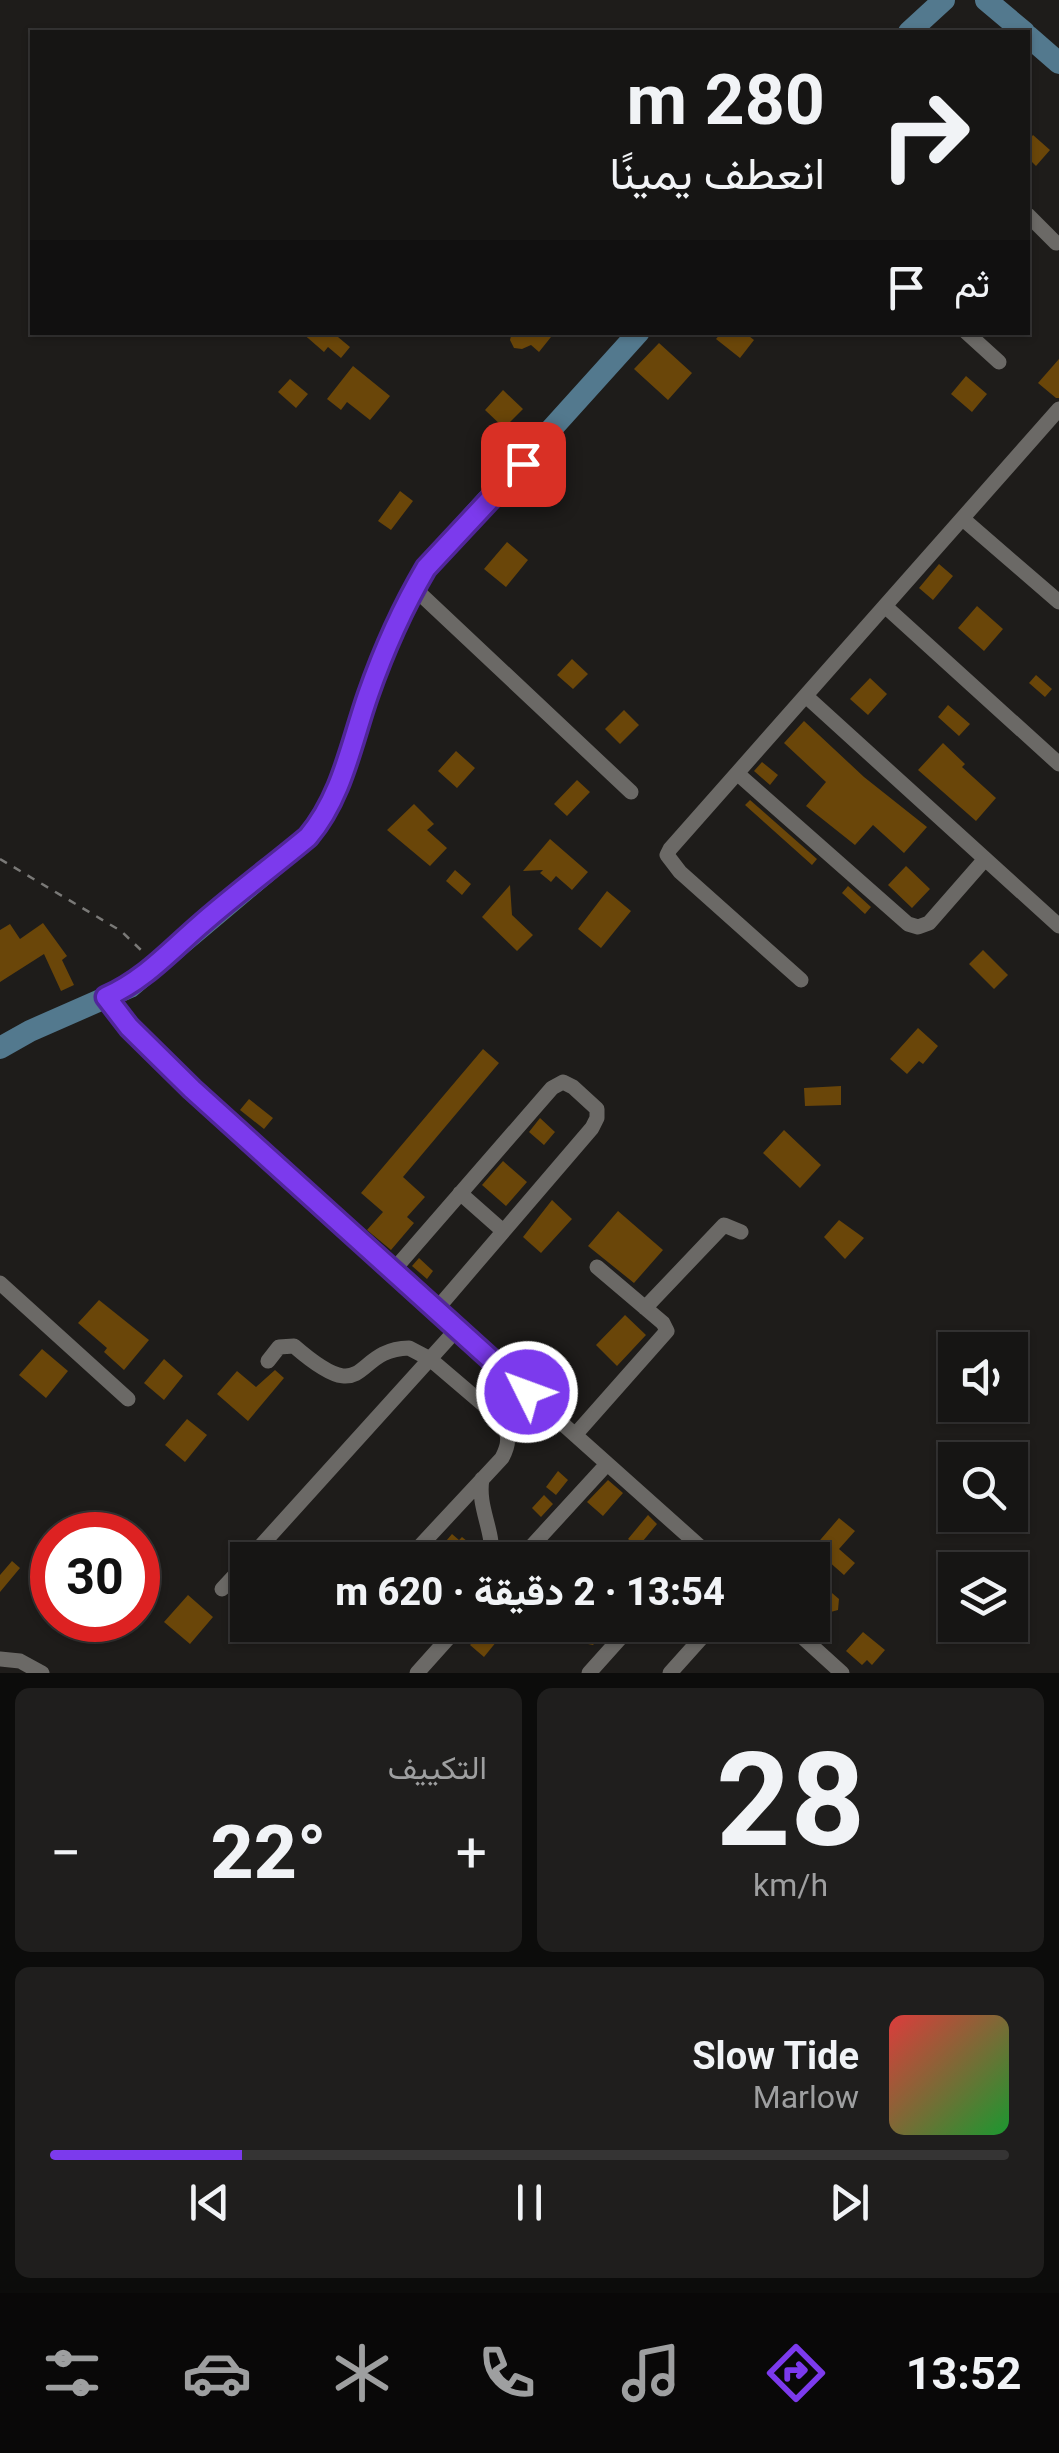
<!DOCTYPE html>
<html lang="ar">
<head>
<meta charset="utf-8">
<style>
  body { margin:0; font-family:Roboto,Vazirmatn,sans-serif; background:#1f1e1d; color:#f1f3f6; direction:rtl; height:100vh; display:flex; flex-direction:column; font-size:38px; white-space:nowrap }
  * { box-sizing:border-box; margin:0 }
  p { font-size:32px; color:#9e9fa0 }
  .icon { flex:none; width:55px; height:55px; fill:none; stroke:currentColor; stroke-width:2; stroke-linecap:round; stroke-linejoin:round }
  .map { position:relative; height:1673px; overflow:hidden; direction:ltr }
  .drawer { display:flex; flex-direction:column; gap:15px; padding:15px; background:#0c0c0b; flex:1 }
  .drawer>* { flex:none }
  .top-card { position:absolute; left:30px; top:30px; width:1000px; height:305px; border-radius:0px; box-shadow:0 2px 8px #0004,0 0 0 2px #353434; direction:rtl; background:#161514; color:#f1f3f6; overflow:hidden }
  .buttons { position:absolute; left:938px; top:1332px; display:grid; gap:20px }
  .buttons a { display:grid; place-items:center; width:90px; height:90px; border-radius:0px; background:#161514; box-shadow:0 2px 8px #0004,0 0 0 2px #353434; font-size:50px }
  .speed { position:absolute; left:30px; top:1512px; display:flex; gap:20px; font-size:50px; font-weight:700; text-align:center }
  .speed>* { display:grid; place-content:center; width:130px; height:130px; border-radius:50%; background:#161514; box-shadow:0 2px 8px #0004,0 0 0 2px #353434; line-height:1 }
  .speed .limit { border:15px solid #d22; background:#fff; color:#111 }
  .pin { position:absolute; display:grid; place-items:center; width:85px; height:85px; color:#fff; margin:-42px; border-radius:20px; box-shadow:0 5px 15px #0006 }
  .me { position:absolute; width:110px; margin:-55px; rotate:312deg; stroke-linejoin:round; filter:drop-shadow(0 0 8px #0008) }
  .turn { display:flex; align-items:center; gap:35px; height:210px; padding:0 40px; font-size:45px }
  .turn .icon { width:130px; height:130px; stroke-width:2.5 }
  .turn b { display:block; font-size:70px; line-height:85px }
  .then { display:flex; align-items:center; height:95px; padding:0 40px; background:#0003; gap:20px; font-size:38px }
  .big { font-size:75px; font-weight:800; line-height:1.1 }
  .drawer .tile { flex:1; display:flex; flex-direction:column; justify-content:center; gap:15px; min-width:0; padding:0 35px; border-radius:15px; background:#1f1e1d }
  .drawer .dial { align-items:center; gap:0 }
  .dial b { font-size:130px; line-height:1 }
  .song { display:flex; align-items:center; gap:30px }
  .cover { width:120px; height:120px; border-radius:15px; background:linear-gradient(135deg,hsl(0 70% 55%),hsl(130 70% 35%)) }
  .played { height:10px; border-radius:5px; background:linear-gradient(90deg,#7c3aed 20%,#353434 20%) }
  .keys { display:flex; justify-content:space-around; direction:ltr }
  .heat { display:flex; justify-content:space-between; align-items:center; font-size:55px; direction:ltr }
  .drawer .tiles { flex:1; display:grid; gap:15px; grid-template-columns:1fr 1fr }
  .tile:last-child { grid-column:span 2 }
  .trip { position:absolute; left:230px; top:1542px; width:600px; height:100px; border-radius:0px; background:#161514; box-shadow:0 2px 8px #0004,0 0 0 2px #353434; font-weight:800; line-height:100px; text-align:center; direction:rtl }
  .menu { display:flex; height:160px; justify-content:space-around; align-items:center; background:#090808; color:#9e9fa0 }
  .menu .icon { width:70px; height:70px }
  .menu .on { color:#7c3aed }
  .menu b { font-size:45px; color:#f1f3f6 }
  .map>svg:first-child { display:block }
</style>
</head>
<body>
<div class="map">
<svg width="1059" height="1673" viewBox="0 0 1059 1673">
  <rect width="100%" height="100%" fill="#1e1c1a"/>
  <path fill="#6a4609" d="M1033,135L1050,150L1036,166L1028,158V141Z
    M301,332H332L350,347L341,358L328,347L324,352Z
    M512,332H555L539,352L531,345L522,349L514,348L510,340Z
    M722,332H744L754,340L740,358L716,339Z
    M659,343L692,373L668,400L634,369Z
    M1059,359V398H1056L1038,383Z
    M353,366L390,396L370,420L347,402L341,410L327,399Z
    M966,376L987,394L972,412L951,394Z
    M290,379L308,394L296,408L278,392Z
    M503,390L523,409L504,428L485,410Z
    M400,491L413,501L391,530L378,521Z
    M507,542L528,560L506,587L484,569Z
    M939,564L953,576L933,600L919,588Z
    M977,606L1003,629L984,651L958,628Z
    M572,659L588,674L573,689L557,675Z
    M1036,675L1052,689L1045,697L1029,683Z
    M870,678L887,694L868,715L850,699Z
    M948,705L970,724L959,736L938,717Z
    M624,710L639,725L620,744L605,729Z
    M804,721L864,777L927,827L904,853L873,825L855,845L806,806L826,782L784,743Z
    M943,743L965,764L962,767L996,798L976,821L918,770Z
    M456,751L475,768L457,788L438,771Z
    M762,762L778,775L770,785L754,771Z
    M577,780L590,792L567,816L554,804Z
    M750,800L817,859L812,865L745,805Z
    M414,804L434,824L427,830L447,848L430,866L387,830Z
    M550,839L588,872L572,890L556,876L551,882L540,873L543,870L523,871Z
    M906,866L930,889L912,908L888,885Z
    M455,870L471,884L462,895L446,881Z
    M510,885L512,915L533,935L517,951L482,917Z
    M848,886L871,907L865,914L842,893Z
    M607,891L631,911L601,948L578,929Z
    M43,923L67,956L62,960L74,985L61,991L44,954L0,982V930L10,924L20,939Z
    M983,950L1008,975L994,989L969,964Z
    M918,1028L938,1046L923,1064L919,1061L907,1074L890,1059Z
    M483,1049L499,1063L403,1177L425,1197L407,1217L414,1223L391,1250L367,1230L383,1212L361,1193Z
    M841,1086V1105L805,1106L804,1088Z
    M249,1099L273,1118L264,1129L240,1110Z
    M540,1118L555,1132L544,1145L529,1132Z
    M784,1130L821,1165L800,1188L763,1153Z
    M503,1161L527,1182L506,1206L482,1185Z
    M552,1200L572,1219L541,1253L523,1237Z
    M618,1211L663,1250L634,1283L588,1246Z
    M839,1220L864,1238L845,1259L824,1237Z
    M419,1258L433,1271L427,1279L412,1266Z
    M99,1300L149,1340L124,1370L104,1352L107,1348L78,1323Z
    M625,1315L646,1335L617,1366L596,1345Z
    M42,1349L68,1371L46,1398L19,1375Z
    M164,1359L183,1376L164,1400L144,1383Z
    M275,1370L284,1378L248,1421L217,1394L237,1371L256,1387Z
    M187,1419L207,1435L185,1462L165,1445Z
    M558,1471L568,1480L556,1495L546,1487Z
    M608,1480L623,1493L603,1516L587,1502Z
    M544,1495L553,1504L541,1517L532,1508Z
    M648,1515L657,1524L638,1547L628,1539Z
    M839,1518L855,1531L839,1549L855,1563L844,1575L827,1560H803Z
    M452,1534L459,1540L462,1537L473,1546L471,1548L480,1560H430Z
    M12,1561L20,1568L0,1592V1575Z
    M812,1576L839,1599L838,1610L812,1617Z
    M188,1595L213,1617L190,1644L164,1622Z
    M106,1620H122L132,1628L125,1636Z
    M571,1625H610L593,1645L573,1641Z
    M484,1630L497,1641L484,1657L470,1645Z
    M863,1632L885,1650L872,1665L867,1660L862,1665L846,1651Z"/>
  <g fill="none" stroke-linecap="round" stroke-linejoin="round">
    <path stroke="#7a7977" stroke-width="2.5" stroke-dasharray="8 8" stroke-linecap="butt" d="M0,859L121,931L142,951"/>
    <path stroke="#6b6966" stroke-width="15" d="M1028,215L1056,243
      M966,332L999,362
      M963,519L1059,602
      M414,588L631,792
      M886,607L1059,764
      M807,697L1059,926
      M738,774L908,924L918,927L929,923L985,859
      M801,980L680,872L667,855L670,849L1059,409
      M107,997L129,1027L157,1055L310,1198L715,1560
      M460,1193L503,1231
      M392,1272L552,1088L563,1082L573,1087L597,1109V1118L592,1128L436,1310
      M0,1283L128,1399
      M645,1308L724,1225L741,1232
      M268,1361L279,1347L294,1346C370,1412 351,1349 409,1348L430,1359L498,1417C509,1433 511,1441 502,1458L407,1560
      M575,1435L667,1331L663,1323L597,1267
      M482,1479C477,1508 495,1531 491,1560
      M248,1560L457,1329
      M519,1560L607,1464
      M222,1589L248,1561
      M789,1625L842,1673
      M0,1659L20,1661L42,1673
      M417,1673L460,1625
      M589,1673L632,1625
      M670,1673L713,1625"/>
    <path stroke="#53798e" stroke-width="22" d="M986,0L1024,32
      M909,32L944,0
      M1028,36L1059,63
      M0,1048L30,1031L130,987L308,837C342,797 351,744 368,695C384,652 403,607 426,568L639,332"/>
  </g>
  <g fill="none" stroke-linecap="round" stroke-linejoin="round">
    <g stroke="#51269a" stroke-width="25">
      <path id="route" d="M523,464L426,568C403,607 383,652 368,695C351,744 342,797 308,837C272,867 234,895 199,926C168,953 144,980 106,997L129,1027L192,1089L527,1392"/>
    </g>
    <use href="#route" stroke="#7c3aed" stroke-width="18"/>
  </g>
</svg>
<div class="buttons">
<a><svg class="icon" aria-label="sound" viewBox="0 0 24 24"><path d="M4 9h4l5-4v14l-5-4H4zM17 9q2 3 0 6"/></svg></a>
<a><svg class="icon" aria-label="search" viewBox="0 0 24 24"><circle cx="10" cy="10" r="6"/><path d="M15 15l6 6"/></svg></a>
<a><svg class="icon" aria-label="layers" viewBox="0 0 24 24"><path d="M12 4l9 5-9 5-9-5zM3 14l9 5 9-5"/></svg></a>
</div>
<div class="speed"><div class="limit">30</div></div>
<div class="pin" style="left:523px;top:464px;background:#d93025"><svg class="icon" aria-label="arrive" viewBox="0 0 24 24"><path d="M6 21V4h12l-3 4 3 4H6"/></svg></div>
<svg class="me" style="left:527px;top:1392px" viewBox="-20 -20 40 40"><circle r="17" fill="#7c3aed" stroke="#fff" stroke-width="3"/><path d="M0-11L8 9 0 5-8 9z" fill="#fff"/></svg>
<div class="trip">13:54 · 2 دقيقة · 620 m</div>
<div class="top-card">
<div class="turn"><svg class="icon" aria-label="right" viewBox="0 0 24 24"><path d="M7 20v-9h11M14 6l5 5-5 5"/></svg><div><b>280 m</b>انعطف يمينًا</div></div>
<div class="then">ثم<svg class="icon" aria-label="arrive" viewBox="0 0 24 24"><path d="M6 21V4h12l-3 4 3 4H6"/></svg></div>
</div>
</div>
<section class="drawer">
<div class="tiles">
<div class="tile dial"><b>28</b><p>km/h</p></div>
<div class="tile"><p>التكييف</p>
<div class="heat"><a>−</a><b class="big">22°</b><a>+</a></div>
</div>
<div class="tile">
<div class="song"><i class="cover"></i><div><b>Slow Tide</b><p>Marlow</p></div></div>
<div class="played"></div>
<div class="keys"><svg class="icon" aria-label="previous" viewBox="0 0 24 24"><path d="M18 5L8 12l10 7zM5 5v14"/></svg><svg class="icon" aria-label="pause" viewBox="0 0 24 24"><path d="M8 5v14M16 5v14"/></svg><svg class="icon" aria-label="next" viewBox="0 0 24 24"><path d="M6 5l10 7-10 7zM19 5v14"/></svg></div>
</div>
</div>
</section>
<nav class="menu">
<b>13:52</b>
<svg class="icon on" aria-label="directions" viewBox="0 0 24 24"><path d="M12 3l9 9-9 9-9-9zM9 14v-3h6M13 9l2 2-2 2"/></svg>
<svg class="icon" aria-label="music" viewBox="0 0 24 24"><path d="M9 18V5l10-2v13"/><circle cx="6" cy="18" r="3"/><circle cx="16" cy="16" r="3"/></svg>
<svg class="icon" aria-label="phone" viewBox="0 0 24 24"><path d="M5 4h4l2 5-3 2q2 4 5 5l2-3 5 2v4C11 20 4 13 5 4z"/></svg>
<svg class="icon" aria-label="climate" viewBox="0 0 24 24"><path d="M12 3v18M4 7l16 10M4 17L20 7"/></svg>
<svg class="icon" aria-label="car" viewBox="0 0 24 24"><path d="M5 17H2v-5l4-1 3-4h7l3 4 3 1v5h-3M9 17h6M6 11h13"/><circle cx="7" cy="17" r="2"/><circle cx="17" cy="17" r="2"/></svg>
<svg class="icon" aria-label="filters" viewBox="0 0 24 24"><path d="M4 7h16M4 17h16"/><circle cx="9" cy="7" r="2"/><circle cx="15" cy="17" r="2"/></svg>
</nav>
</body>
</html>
